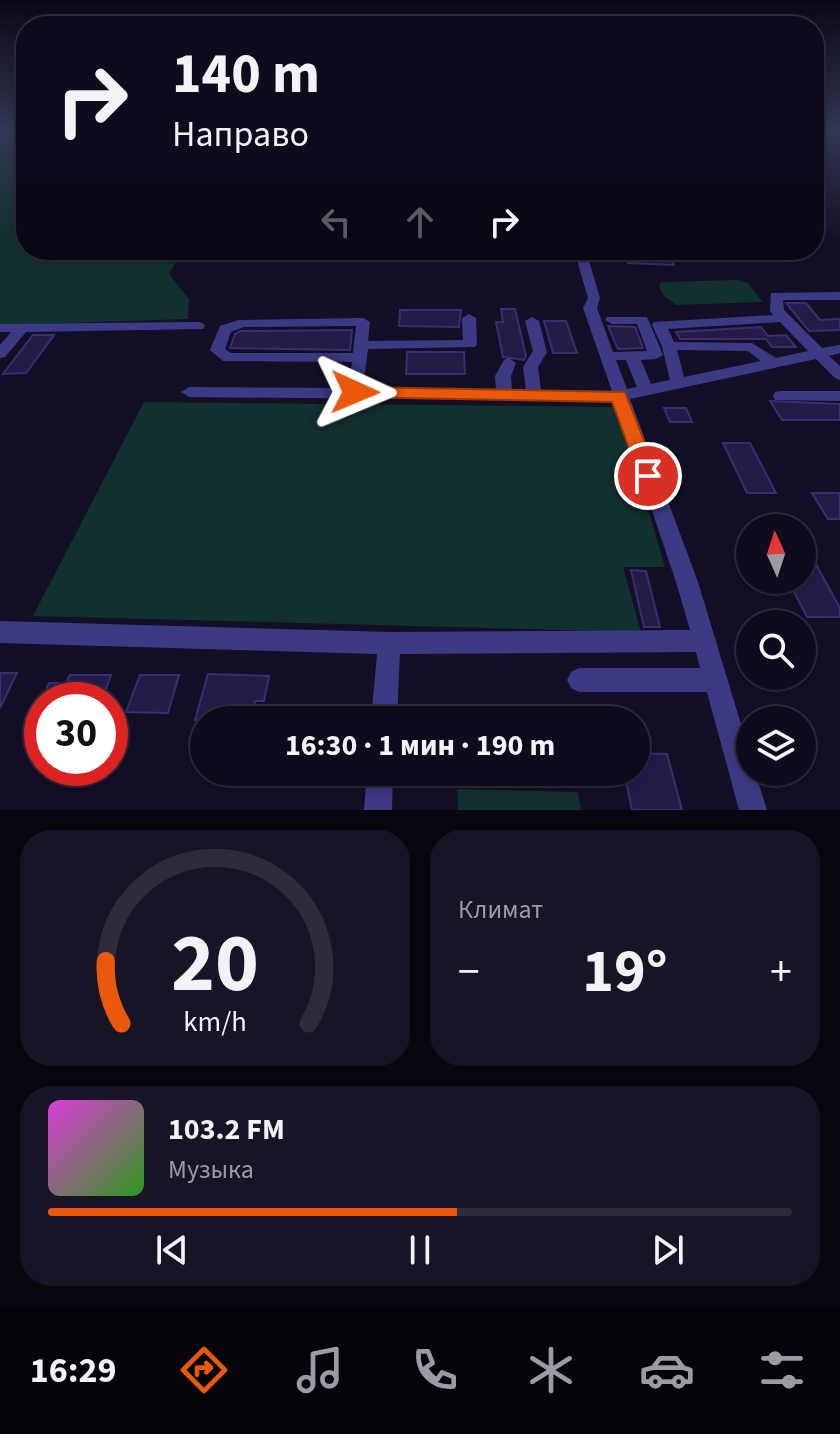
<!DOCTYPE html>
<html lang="ru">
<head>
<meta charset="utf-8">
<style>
  body { margin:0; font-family:"Source Sans 3",sans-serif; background:#171425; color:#f1f3f6; height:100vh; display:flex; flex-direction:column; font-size:30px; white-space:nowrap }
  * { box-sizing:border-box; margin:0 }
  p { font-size:26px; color:#9b9ba3 }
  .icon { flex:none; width:44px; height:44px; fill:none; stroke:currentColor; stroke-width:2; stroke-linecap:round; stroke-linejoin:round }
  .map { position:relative; height:810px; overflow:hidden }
  .side { display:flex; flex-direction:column; gap:20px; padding:20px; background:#08060f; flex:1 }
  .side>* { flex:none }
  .hud { position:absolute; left:16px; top:16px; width:808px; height:244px; border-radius:32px; box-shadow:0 4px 12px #0003,0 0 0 2px #2e2b3b; background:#0e0b1c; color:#f1f3f6; overflow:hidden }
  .needle { width:52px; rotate:357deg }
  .tools { position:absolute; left:736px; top:514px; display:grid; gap:16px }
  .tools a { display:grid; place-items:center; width:80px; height:80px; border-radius:50%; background:#0e0b1c; box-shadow:0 4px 12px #0003,0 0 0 2px #2e2b3b; font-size:40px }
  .speed { position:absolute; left:24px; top:682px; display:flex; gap:16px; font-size:40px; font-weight:700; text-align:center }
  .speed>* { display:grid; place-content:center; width:104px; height:104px; border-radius:50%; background:#0e0b1c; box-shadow:0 4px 12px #0003,0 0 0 2px #2e2b3b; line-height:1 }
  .speed .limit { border:12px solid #d22; background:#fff; color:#111 }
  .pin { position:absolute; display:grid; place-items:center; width:68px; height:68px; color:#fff; margin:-34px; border:4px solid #fff; border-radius:50%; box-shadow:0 2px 8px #0007 }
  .me { position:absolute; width:88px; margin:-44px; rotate:91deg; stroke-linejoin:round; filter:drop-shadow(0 0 6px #0008) }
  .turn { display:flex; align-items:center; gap:28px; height:168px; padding:0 24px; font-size:36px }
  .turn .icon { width:104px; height:104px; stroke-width:2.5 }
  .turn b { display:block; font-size:56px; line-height:68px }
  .lanes { display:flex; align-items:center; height:76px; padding:0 24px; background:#0003; justify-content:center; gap:40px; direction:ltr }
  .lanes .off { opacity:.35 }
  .big { font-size:60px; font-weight:700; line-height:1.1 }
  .side .widget { flex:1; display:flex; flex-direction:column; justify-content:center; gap:12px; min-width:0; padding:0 28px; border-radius:32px; background:#171425 }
  .side .dial { align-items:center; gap:0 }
  .dial svg { height:208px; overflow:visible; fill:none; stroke:#2e2b3b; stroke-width:7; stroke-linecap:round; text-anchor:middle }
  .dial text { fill:#f1f3f6; stroke:none }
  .song { display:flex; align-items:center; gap:24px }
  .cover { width:96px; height:96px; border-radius:12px; background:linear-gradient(135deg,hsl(300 70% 55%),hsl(110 70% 35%)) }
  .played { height:8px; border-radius:4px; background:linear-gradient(90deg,#ea580c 55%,#2e2b3b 55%) }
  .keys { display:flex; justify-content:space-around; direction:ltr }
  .heat { display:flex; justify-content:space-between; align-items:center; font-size:44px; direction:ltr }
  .side .tiles { flex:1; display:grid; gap:20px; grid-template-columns:1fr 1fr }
  .widget:last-child { grid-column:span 2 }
  .trip { position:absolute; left:190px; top:706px; width:460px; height:80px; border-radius:40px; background:#0e0b1c; box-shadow:0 4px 12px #0003,0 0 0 2px #2e2b3b; font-weight:700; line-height:80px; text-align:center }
  .menu { display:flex; height:128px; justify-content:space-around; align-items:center; background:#06040b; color:#9b9ba3 }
  .menu .icon { width:56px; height:56px }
  .menu .current { color:#ea580c }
  .menu b { font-size:36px; color:#f1f3f6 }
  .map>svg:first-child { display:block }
</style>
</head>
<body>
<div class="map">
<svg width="840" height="810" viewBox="0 0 840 810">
  <rect width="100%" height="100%" fill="#130f26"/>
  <path fill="#12302f" d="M0,130H26V250H183L169,274L189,299L188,319L0,325Z
    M738,280L748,283L763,302L676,305L664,296L659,286L661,282Z
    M144,402L618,407L665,567H623L641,632L33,616Z
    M457,789L578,792L581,810H458Z"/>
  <path fill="#241b47" stroke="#3b2d73" stroke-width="2" d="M625,252L669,254L674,265L628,263Z
    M786,303H806L820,320L840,319V330L809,331Z
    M501,309H515L526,356L524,360L503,357L496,322H503Z
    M400,310H461L459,327L399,326Z
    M544,321H566L577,353H553Z
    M608,326L635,327L643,348L618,349Z
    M761,327L768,336L786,335L796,347H772L766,339H680L676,332Z
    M352,330L350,350L230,348L235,334L241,331Z
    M33,335H54L26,373L3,374Z
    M407,352H464L465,374H406Z
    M770,401L840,404V420H782Z
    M664,408H686L692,422H670Z
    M723,443H750L776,493H747Z
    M812,493H840V519H828Z
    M802,539L840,608V617H807L788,580H802Z
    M631,570L646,571L660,627H644Z
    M0,673H17L0,708Z
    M208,674L269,676L264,701H255L252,714H213L211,720H195Z
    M70,675H111L102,700H42L49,683H66Z
    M140,675H179L168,713L126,712Z
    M636,753L667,754L682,810H632L624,772H636Z"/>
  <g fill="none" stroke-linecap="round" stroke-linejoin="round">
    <path fill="#3d3a85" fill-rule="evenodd" d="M398,250H461C447,260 413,264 398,255Z
      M574,250H586L600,298L597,308L613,352L647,351L637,324H612L605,320L607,317H647L663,355L656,359L641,360L651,384L670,380L662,346L652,325L654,322L773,315L770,311L771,293L840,292V300H783L784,310L822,348L840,345V353L829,356L840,366V380L835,378L816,359L630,399L698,582L750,754V772H755L767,810H739L707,692H579L571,688L567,680L571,672L579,668H700L696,652L400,654L397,720H371L377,654L0,643V621L389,632L690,630L676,582L615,401L189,397L181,392L189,387L348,388L352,362L223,361L210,350L220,326L238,320L363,318L370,322L368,341L463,340L462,318L469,314L476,318L477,344L475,347L368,349L363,388L496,390L495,376L504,360L509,358L516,363L511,376L512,390H526L523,367L533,351L525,321L532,317L539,321L547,352L538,367L541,390L612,391L583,308L588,298ZM780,322L808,351L776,358L752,343L674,342L668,329ZM356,326L353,353H231L225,349L231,332L244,327ZM677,350L748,351L761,361L684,377ZM616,360H626L637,387L627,389Z
      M198,322L203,323L205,326L203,329L26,332L5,357L0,358V345L11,332H0V324Z
      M781,391H840V401L775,400L773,396L775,392Z
      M367,772H393L392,810H364Z"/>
  </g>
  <linearGradient id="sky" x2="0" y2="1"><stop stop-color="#0a0815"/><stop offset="0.53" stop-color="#333752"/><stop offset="1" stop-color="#333752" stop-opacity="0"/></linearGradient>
  <rect width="840" height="244" fill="url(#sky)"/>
  <path fill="#ea580c" stroke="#983908" stroke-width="2" d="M355,387L625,392L658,476L648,483L641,481L612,402L349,397L346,392Z"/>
</svg>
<div class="tools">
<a><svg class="needle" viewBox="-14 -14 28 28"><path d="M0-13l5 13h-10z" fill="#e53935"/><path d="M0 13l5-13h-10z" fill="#9b9ba3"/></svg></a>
<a><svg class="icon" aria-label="search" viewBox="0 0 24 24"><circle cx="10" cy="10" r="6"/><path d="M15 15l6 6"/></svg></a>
<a><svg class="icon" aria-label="layers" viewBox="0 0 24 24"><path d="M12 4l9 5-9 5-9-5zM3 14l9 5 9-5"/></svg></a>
</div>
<div class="speed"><div class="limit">30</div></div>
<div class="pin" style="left:648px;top:476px;background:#d93025"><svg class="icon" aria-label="arrive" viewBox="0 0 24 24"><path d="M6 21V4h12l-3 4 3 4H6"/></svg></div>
<svg class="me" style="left:355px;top:392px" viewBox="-20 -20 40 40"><path d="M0-17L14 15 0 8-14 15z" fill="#ea580c" stroke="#fff" stroke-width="4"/></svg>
<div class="trip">16:30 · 1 мин · 190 m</div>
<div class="hud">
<div class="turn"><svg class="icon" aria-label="right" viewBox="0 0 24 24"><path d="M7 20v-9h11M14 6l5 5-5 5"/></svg><div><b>140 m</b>Направо</div></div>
<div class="lanes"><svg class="icon off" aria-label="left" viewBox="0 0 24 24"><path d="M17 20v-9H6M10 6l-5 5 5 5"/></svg><svg class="icon off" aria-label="ahead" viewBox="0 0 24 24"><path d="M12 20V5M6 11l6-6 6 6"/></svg><svg class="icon" aria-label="right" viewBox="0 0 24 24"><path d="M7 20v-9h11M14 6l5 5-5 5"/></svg></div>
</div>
</div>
<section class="side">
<div class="tiles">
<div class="widget dial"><svg viewBox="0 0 100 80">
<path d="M14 69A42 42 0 1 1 86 69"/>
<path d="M14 69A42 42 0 0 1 8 45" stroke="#ea580c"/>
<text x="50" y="56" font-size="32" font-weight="700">20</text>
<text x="50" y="72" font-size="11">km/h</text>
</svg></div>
<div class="widget"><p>Климат</p>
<div class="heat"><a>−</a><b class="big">19°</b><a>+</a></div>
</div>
<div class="widget">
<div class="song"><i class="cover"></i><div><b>103.2 FM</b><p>Музыка</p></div></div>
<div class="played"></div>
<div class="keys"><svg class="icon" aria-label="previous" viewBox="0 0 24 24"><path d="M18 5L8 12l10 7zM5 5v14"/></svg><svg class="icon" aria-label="pause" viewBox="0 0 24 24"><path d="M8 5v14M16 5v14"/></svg><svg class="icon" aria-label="next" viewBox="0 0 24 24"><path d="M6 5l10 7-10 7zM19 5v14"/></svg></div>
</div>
</div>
</section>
<nav class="menu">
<b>16:29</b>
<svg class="icon current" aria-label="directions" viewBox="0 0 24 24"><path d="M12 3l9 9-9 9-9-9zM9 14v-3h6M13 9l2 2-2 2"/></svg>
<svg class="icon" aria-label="music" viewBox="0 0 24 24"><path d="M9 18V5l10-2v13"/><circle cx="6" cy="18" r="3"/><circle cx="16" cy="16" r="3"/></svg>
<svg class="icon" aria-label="phone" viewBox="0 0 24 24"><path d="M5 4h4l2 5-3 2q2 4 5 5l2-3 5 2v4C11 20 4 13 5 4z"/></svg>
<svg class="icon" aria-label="climate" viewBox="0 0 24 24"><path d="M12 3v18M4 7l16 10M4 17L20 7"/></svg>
<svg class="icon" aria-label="car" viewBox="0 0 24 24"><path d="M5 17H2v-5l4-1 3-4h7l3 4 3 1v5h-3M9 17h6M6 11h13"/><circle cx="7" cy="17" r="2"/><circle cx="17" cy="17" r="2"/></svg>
<svg class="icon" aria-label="filters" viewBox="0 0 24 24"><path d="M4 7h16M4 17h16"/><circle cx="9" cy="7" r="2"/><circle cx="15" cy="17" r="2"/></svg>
</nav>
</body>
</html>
